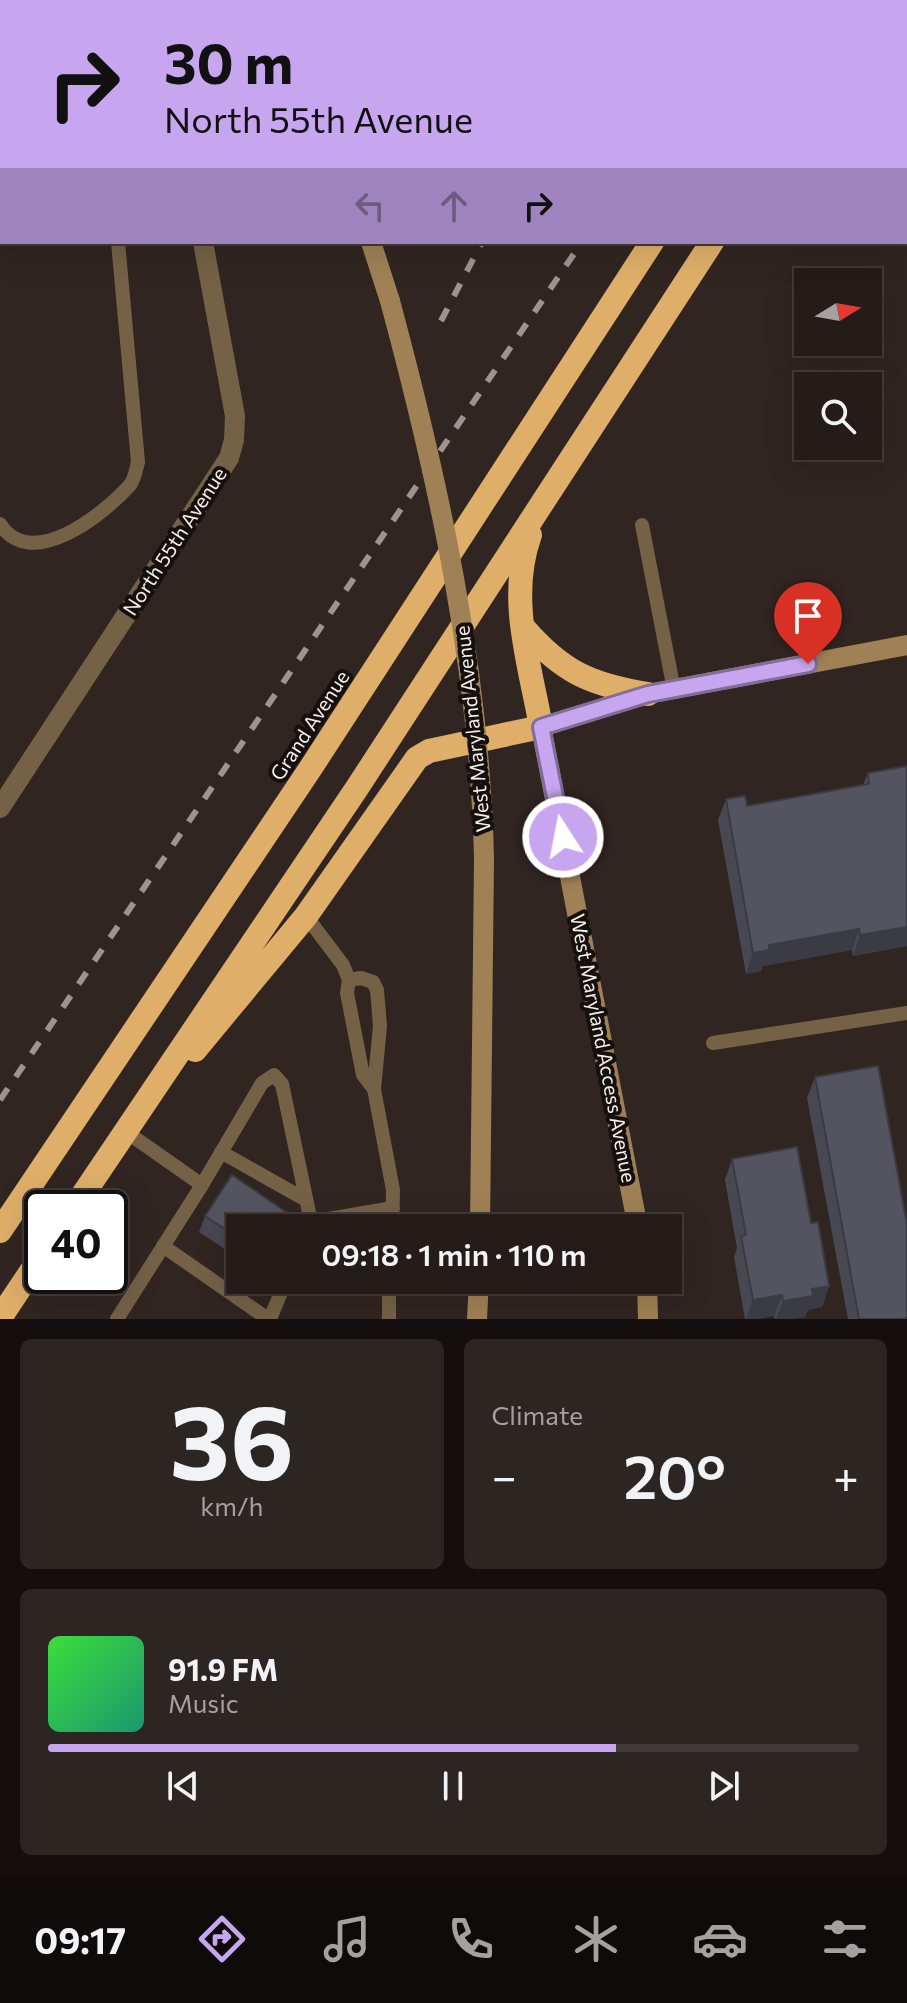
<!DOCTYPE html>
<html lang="en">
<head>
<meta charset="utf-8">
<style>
  body { margin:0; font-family:Commissioner,sans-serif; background:#2d2522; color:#f1f3f6; height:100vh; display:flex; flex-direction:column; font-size:30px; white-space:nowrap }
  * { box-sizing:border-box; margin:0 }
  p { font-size:26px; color:#a3a1a2 }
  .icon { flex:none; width:44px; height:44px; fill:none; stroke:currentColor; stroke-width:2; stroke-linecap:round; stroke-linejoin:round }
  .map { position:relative; height:1319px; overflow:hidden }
  .panel { display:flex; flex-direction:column; gap:20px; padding:20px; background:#140f0e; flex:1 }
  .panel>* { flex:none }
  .top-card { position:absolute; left:0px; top:0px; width:908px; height:244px; box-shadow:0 8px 32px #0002,0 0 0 2px #423a38; background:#c7a6ef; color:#111; overflow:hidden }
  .needle { width:52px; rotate:79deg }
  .controls { position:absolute; left:794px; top:268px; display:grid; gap:16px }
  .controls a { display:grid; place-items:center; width:88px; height:88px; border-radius:0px; background:#251c19; box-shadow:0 8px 32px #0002,0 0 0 2px #423a38; font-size:40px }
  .speed { position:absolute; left:24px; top:1190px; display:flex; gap:16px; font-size:40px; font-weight:700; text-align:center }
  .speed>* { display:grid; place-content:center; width:104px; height:104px; border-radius:50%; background:#251c19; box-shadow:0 8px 32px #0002,0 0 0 2px #423a38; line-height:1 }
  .speed .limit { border:4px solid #111; border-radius:12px; background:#fff; color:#111 }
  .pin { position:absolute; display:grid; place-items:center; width:68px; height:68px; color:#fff; margin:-82px -34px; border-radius:50% 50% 50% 0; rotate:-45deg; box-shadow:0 0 8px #0007 }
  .pin .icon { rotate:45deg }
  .me { position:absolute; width:88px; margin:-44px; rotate:349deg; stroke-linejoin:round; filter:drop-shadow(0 0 6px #0008) }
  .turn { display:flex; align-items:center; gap:28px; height:168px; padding:0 32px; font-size:36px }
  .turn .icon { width:104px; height:104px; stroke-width:2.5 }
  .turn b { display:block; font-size:56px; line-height:68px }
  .lanes { display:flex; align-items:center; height:76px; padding:0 32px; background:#0003; justify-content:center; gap:40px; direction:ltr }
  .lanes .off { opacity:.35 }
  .big { font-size:60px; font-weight:600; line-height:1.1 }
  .panel .tile { flex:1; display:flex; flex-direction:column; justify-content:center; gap:12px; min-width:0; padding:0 28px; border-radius:12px; background:#2d2522 }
  .panel .dial { align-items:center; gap:0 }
  .dial b { font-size:104px; line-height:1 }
  .song { display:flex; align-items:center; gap:24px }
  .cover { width:96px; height:96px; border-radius:12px; background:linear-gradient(135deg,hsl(120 70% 55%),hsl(160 70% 35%)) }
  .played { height:8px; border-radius:4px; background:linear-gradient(90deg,#c7a6ef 70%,#423a38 70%) }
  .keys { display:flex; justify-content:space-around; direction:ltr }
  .heat { display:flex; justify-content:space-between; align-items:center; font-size:44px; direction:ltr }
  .panel .tiles { flex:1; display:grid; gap:20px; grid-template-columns:1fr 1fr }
  .tile:last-child { grid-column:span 2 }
  .trip { position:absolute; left:226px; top:1214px; width:456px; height:80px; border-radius:0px; background:#251c19; box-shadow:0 8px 32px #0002,0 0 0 2px #423a38; font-weight:600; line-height:80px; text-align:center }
  .menu { display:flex; height:128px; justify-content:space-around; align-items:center; background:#0f0b0a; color:#a3a1a2 }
  .menu .icon { width:56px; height:56px }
  .menu .current { color:#c7a6ef }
  .menu b { font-size:36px; color:#f1f3f6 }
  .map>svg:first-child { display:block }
</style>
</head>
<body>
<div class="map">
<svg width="907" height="1319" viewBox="0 0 907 1319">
  <rect width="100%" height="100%" fill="#312521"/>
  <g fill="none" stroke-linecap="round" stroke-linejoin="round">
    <path stroke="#746146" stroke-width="14" d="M98,0L99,2
      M0,219H2
      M0,524C31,573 104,514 130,485C135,479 136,469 138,462L118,242
      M642,525L674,690
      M306,916L343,965L349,980
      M713,1043L907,1013
      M374,1089L363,1075L347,993L349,980L361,978L373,982L377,990L380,1026L374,1089L393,1190L392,1228
      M125,1131L202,1185L262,1083L274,1075L282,1084L311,1222L393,1208
      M221,1152L306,1200
      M163,1246L268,1319
      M389,1280V1319
      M117,1319L202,1185
      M270,1319L286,1280"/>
    <path stroke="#746146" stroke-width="20" d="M0,808L229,458L234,440L235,416L203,242"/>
    <path stroke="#9f8155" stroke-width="20" d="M280,0L281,2
      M371,242L390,301
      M480,1228L484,859
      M638,1228L541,727L648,694L907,645
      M647,1280L648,1319
      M477,1319L479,1280"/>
    <path stroke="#dfaf69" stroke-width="24" d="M807,2L808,0
      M867,2L869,0
      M524,628C562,672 591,685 648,694
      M195,1050L306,916L417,758L429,751L541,727C530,664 507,598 530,535
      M74,1208L357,788L712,242
      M0,1231L312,766L652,242
      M0,1318L42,1255"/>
    <path stroke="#9d9390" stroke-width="6" stroke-dasharray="14 14" stroke-linecap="butt" d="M584,2L585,0
      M745,2L747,0
      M441,321L482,242
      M0,1100L582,242"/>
    <path stroke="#9f8155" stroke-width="20" d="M390,301C439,483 480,670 484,859"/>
  </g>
  <path fill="#484853" d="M446,0H571L570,2H447Z
    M868,773L907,946L853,956L852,950L763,966L761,971L746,974L718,820L726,799L747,806L863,785Z
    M815,1077L907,1319H848L807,1098Z
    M732,1159L811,1223L829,1286L822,1307L808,1310L805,1317L792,1319H775L774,1316L757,1319H745L734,1257L737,1248L725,1180Z
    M205,1216L240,1228V1259L199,1232Z"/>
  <path fill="#3b3b44" d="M2,135V155H0V136Z
    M907,927V946L853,956L860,935Z
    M859,929L852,950L763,966L761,971L746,974L753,953L769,945Z
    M829,1286L822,1307L808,1310L805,1317L792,1319H776L783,1301L812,1289Z
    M782,1295L774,1316L757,1319H746L753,1300Z"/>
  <path fill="#545461" stroke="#3b3b44" stroke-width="2" d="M0,0H51V2H2V135L0,136Z
    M468,0H564L563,2H471Z
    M907,766V927L860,935L859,929L769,945V950L753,953L726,799L745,796L747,806L869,784L868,773Z
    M878,1066L907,1225V1318L901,1319H859L815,1077Z
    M797,1147L811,1223L818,1222L829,1286L812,1289L813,1296L783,1301L782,1295L753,1300L741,1236L746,1235L732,1159Z
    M232,1175L292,1216L284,1228H240V1239L205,1216Z"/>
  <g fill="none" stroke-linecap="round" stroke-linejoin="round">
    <g stroke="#816c9b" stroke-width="20">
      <path id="route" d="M563,837L541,727L648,694L808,664"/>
    </g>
    <use href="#route" stroke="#c7a6ef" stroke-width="14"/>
  </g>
  <g text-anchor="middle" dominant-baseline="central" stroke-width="8" stroke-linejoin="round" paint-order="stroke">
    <g font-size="20" fill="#f6eeeb" stroke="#15100e">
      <text transform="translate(174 541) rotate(-57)">North 55th Avenue</text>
      <text transform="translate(309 725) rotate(-57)">Grand Avenue</text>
      <text transform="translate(472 729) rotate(-96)">West Maryland Avenue</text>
      <text transform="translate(604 1048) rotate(79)">West Maryland Access Avenue</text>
    </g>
  </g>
</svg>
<div class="controls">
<a><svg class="needle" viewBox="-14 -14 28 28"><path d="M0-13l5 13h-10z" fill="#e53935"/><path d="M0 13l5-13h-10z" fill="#a3a1a2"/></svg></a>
<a><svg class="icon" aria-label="search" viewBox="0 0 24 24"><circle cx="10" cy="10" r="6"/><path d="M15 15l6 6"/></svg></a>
</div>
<div class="speed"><div class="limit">40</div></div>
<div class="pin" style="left:808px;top:664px;background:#d93025"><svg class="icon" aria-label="arrive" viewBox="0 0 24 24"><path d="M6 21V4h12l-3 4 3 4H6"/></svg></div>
<svg class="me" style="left:563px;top:837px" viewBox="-20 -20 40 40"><circle r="17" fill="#c7a6ef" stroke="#fff" stroke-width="3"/><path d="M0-11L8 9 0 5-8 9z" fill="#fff"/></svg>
<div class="trip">09:18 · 1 min · 110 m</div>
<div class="top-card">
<div class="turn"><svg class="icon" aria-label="right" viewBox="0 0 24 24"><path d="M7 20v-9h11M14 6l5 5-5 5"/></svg><div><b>30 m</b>North 55th Avenue</div></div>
<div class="lanes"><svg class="icon off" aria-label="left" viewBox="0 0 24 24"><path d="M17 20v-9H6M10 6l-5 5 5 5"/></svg><svg class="icon off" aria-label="ahead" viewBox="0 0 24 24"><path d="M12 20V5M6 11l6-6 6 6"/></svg><svg class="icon" aria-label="right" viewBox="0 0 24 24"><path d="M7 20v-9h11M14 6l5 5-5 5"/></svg></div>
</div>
</div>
<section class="panel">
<div class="tiles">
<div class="tile dial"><b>36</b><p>km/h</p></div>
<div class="tile"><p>Climate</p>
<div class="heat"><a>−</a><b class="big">20°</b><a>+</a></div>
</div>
<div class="tile">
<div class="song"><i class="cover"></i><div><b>91.9 FM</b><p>Music</p></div></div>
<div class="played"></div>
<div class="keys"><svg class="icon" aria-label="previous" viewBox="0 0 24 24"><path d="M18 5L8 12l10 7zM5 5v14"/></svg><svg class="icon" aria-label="pause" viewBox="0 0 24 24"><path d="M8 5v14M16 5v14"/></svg><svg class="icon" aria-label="next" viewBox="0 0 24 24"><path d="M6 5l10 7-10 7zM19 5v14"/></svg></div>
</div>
</div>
</section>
<nav class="menu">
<b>09:17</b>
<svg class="icon current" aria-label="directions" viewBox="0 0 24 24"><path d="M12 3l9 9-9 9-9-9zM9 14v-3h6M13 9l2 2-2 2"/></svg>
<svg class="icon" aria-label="music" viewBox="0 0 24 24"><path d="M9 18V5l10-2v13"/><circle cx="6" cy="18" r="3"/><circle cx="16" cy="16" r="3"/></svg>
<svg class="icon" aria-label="phone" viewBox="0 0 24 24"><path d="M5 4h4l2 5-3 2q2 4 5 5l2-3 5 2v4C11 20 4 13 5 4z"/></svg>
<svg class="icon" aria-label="climate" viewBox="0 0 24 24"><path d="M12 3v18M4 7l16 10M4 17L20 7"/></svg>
<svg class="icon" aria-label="car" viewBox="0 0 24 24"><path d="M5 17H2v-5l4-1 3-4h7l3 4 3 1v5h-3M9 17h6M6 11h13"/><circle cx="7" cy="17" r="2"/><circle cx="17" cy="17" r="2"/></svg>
<svg class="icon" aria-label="filters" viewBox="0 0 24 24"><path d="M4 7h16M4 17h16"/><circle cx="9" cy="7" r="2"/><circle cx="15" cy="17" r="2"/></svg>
</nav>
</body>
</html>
